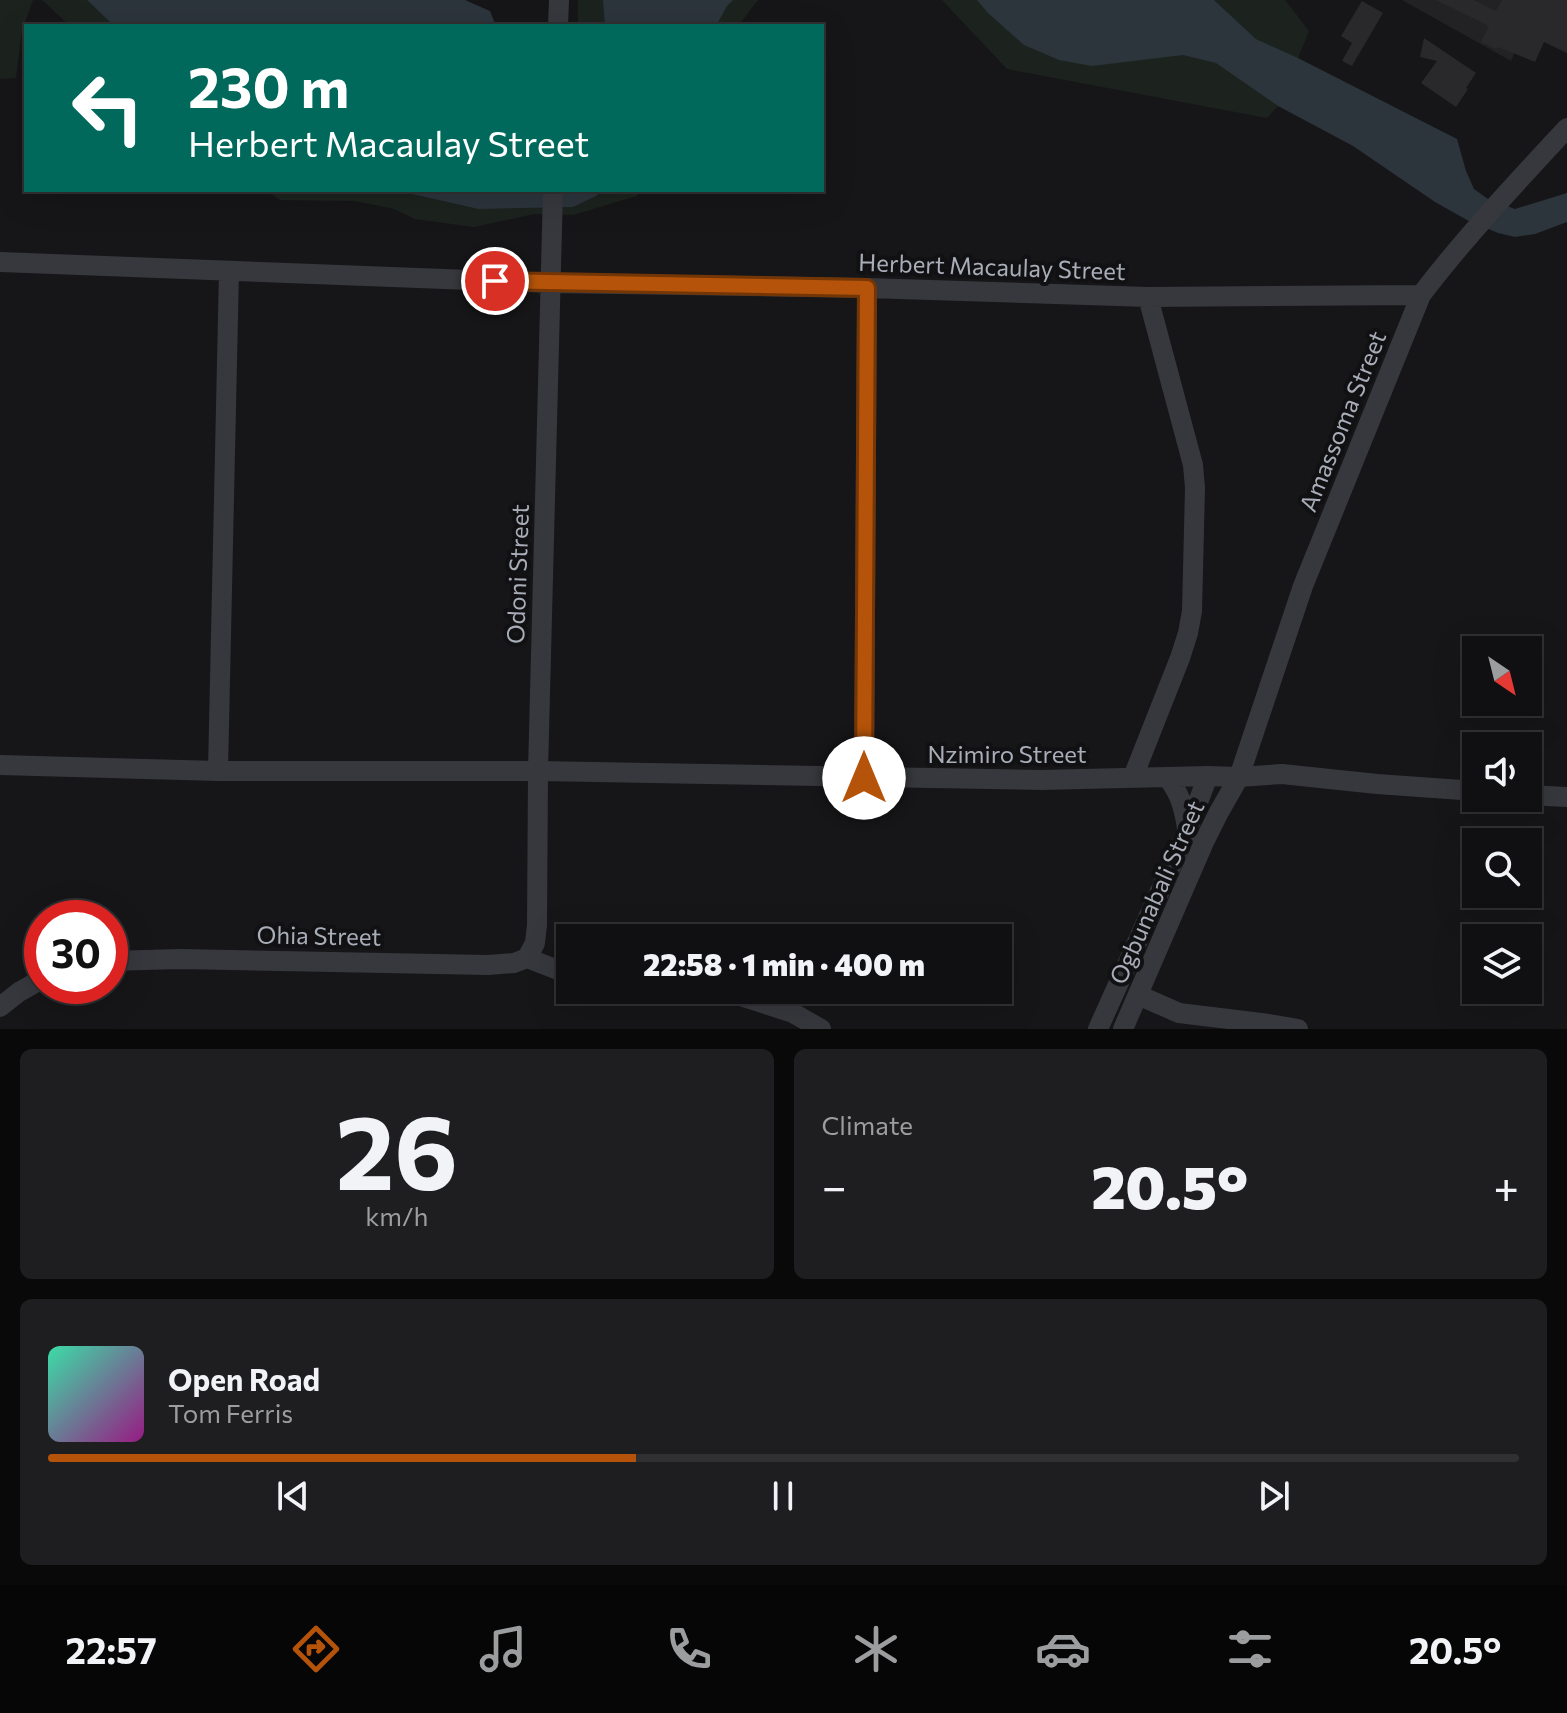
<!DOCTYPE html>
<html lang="en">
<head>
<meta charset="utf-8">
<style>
  body { margin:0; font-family:Commissioner,sans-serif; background:#1e1e20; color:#f1f3f6; height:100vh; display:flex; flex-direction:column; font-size:30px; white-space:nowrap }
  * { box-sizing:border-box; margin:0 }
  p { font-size:26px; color:#9c9d9f }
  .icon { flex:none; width:44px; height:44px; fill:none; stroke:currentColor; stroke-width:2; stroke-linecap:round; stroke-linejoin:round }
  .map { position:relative; height:1029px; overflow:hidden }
  .details { display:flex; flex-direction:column; gap:20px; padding:20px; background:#09090a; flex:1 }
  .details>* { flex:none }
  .hud { position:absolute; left:24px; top:24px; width:800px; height:168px; border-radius:0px; box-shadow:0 8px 32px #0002,0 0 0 2px #303032; background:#00695c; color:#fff; overflow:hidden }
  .needle { width:52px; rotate:145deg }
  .buttons { position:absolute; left:1462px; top:636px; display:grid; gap:16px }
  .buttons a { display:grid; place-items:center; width:80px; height:80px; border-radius:0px; background:#101012; box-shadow:0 8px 32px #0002,0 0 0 2px #303032; font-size:40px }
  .speed { position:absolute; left:24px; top:900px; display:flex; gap:16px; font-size:40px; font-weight:700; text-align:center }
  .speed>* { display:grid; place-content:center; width:104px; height:104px; border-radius:50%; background:#101012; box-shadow:0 8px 32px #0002,0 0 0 2px #303032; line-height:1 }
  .speed .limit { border:12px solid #d22; background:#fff; color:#111 }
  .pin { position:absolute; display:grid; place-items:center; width:68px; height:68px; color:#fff; margin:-34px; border:4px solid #fff; border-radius:50%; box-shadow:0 2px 8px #0007 }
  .me { position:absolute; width:88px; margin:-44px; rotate:0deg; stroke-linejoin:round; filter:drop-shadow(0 0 6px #0008) }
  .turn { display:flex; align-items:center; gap:28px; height:168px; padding:0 32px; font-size:36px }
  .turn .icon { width:104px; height:104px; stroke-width:2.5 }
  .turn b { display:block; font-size:56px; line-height:68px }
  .big { font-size:60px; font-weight:800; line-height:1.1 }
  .details .widget { flex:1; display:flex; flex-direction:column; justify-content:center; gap:12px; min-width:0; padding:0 28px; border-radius:12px; background:#1e1e20 }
  .details .dial { align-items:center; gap:0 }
  .dial b { font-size:104px; line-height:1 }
  .song { display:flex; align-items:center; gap:24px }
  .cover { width:96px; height:96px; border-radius:12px; background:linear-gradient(135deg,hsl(160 70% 55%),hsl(310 70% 35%)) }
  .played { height:8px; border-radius:4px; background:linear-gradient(90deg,#b45309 40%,#303032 40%) }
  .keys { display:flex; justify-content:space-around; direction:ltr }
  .heat { display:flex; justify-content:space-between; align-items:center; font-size:44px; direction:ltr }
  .details .tiles { flex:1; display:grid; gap:20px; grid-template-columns:1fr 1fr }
  .widget:last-child { grid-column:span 2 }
  .trip { position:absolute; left:556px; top:924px; width:456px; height:80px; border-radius:0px; background:#101012; box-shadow:0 8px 32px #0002,0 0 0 2px #303032; font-weight:800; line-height:80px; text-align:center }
  .tab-bar { display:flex; height:128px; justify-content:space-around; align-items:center; background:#060607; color:#9c9d9f }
  .tab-bar .icon { width:56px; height:56px }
  .tab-bar .selected { color:#b45309 }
  .tab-bar b { font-size:36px; color:#f1f3f6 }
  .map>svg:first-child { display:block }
</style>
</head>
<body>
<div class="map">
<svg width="1567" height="1029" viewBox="0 0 1567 1029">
  <rect width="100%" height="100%" fill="#161618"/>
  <path fill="#222225" d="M1402,0H1537L1511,61Z"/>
  <path fill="#1c231e" d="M0,0H33L22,30L16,78L0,79Z
    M42,0H87L114,26H70Z
    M578,0H619L613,26H578Z
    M655,0H758L738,26H647Z
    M942,0H1133L1166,19L1278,106L1267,118L1007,69Z
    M1214,0H1285L1309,31L1298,58L1256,39Z
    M265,190H394L478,209L596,196L603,190H640L637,196L573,215L534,214L474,227L415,219L394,209L355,201L280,200Z"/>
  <path fill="#2c343c" d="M87,0H465L490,11L496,26H114Z
    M603,0H733L727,6L716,26H605Z
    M977,0H1214L1256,39L1298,58L1457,139L1466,171L1474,189L1488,199L1515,209L1567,193V222L1535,234L1515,237L1498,233L1467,220L1435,202L1353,146L1278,106L1216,63L1183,55L1092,66L1059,60L1024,45L988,13Z
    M394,190H603L596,196L573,207L478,209Z"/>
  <path fill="#29292c" d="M1436,0H1473L1496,11L1502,0H1567V53L1544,42L1535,62L1498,47L1496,49L1481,42L1489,26Z
    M1362,1L1383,13L1352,66L1342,61L1352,43L1341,36Z
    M1424,38L1476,73L1466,88L1468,89L1456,107L1421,83L1437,61L1420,57Z"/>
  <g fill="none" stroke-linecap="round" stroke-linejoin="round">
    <path stroke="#37383d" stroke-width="20" d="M558,26L559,0
      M0,262L551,283L867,288L1148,297L1421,295
      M0,765L218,771H538L1041,780L1208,776L1239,777L1282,774L1377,784L1476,791
      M218,771L229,271
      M1133,777L1180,658L1188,633L1192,611L1195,488L1193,465L1148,297
      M1167,777C1180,793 1184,808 1187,828
      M864,778L867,288
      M1528,795L1567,797
      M527,958L535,943L537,925L538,771L553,190
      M527,958L558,970H570
      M110,961L180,959L488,965L514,963L527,958
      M722,990L793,1013L821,1029
      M1138,995L1179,1013L1269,1024L1298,1029
      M0,1007L19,992L42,979
      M1098,1029L1187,831L1208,776
      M1123,1029L1204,842L1219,812L1239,777L1303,586L1421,295C1466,236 1517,182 1567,128"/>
  </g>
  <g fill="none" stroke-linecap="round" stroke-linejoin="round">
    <g stroke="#753606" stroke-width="20">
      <path id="route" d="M495,281L867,288L864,778"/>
    </g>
    <use href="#route" stroke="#b45309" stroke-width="14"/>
  </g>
  <g text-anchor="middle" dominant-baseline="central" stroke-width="8" stroke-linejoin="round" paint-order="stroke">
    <g font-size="24" fill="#a8adb8" stroke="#111113">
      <text transform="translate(992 266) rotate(2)">Herbert Macaulay Street</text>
      <text transform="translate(1342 421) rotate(-68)">Amassoma Street</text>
      <text transform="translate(517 574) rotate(-88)">Odoni Street</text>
      <text x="1007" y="753">Nzimiro Street</text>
      <text transform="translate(1156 892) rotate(-66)">Ogbunabali Street</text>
      <text transform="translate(319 935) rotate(1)">Ohia Street</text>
    </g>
  </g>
</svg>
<div class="buttons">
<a><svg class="needle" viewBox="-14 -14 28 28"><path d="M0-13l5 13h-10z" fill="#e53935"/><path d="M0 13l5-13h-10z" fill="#9c9d9f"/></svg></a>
<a><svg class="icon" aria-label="sound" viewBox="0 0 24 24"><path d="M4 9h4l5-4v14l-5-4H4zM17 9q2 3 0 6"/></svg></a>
<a><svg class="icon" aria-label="search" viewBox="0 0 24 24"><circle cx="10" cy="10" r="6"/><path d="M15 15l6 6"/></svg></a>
<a><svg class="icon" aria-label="layers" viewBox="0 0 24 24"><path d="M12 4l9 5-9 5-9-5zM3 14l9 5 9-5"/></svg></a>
</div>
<div class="speed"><div class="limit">30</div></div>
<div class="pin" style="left:495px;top:281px;background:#d93025"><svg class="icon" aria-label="arrive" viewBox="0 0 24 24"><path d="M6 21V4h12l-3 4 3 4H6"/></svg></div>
<svg class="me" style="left:864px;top:778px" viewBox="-20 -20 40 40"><circle r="19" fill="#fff"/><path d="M0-13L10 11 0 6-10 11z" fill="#b45309"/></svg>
<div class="trip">22:58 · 1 min · 400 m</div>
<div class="hud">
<div class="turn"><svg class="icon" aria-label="left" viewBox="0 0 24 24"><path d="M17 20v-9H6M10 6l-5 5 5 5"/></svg><div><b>230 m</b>Herbert Macaulay Street</div></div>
</div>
</div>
<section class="details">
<div class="tiles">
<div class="widget dial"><b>26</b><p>km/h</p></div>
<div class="widget"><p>Climate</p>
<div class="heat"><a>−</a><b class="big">20.5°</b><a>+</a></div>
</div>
<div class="widget">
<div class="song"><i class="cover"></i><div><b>Open Road</b><p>Tom Ferris</p></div></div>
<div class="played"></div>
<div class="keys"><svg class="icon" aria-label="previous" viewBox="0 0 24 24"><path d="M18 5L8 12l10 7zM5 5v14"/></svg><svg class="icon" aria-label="pause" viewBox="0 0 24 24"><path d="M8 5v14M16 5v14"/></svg><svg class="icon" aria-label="next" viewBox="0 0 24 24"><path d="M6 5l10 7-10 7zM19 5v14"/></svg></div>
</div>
</div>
</section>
<nav class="tab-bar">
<b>22:57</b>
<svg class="icon selected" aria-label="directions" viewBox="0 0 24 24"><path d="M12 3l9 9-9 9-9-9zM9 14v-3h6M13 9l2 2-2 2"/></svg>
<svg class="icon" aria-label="music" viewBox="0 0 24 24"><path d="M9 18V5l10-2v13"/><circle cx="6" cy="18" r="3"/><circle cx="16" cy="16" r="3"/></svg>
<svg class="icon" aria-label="phone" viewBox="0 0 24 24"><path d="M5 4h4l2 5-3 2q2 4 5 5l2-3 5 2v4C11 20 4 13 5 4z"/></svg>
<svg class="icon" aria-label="climate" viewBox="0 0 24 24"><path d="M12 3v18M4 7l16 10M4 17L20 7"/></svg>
<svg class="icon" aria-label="car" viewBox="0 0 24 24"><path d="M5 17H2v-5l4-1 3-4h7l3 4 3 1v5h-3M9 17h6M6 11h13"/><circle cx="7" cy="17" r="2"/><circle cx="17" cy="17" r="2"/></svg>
<svg class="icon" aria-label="filters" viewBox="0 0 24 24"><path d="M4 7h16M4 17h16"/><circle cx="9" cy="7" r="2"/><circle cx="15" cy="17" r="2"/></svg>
<b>20.5°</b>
</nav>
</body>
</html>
